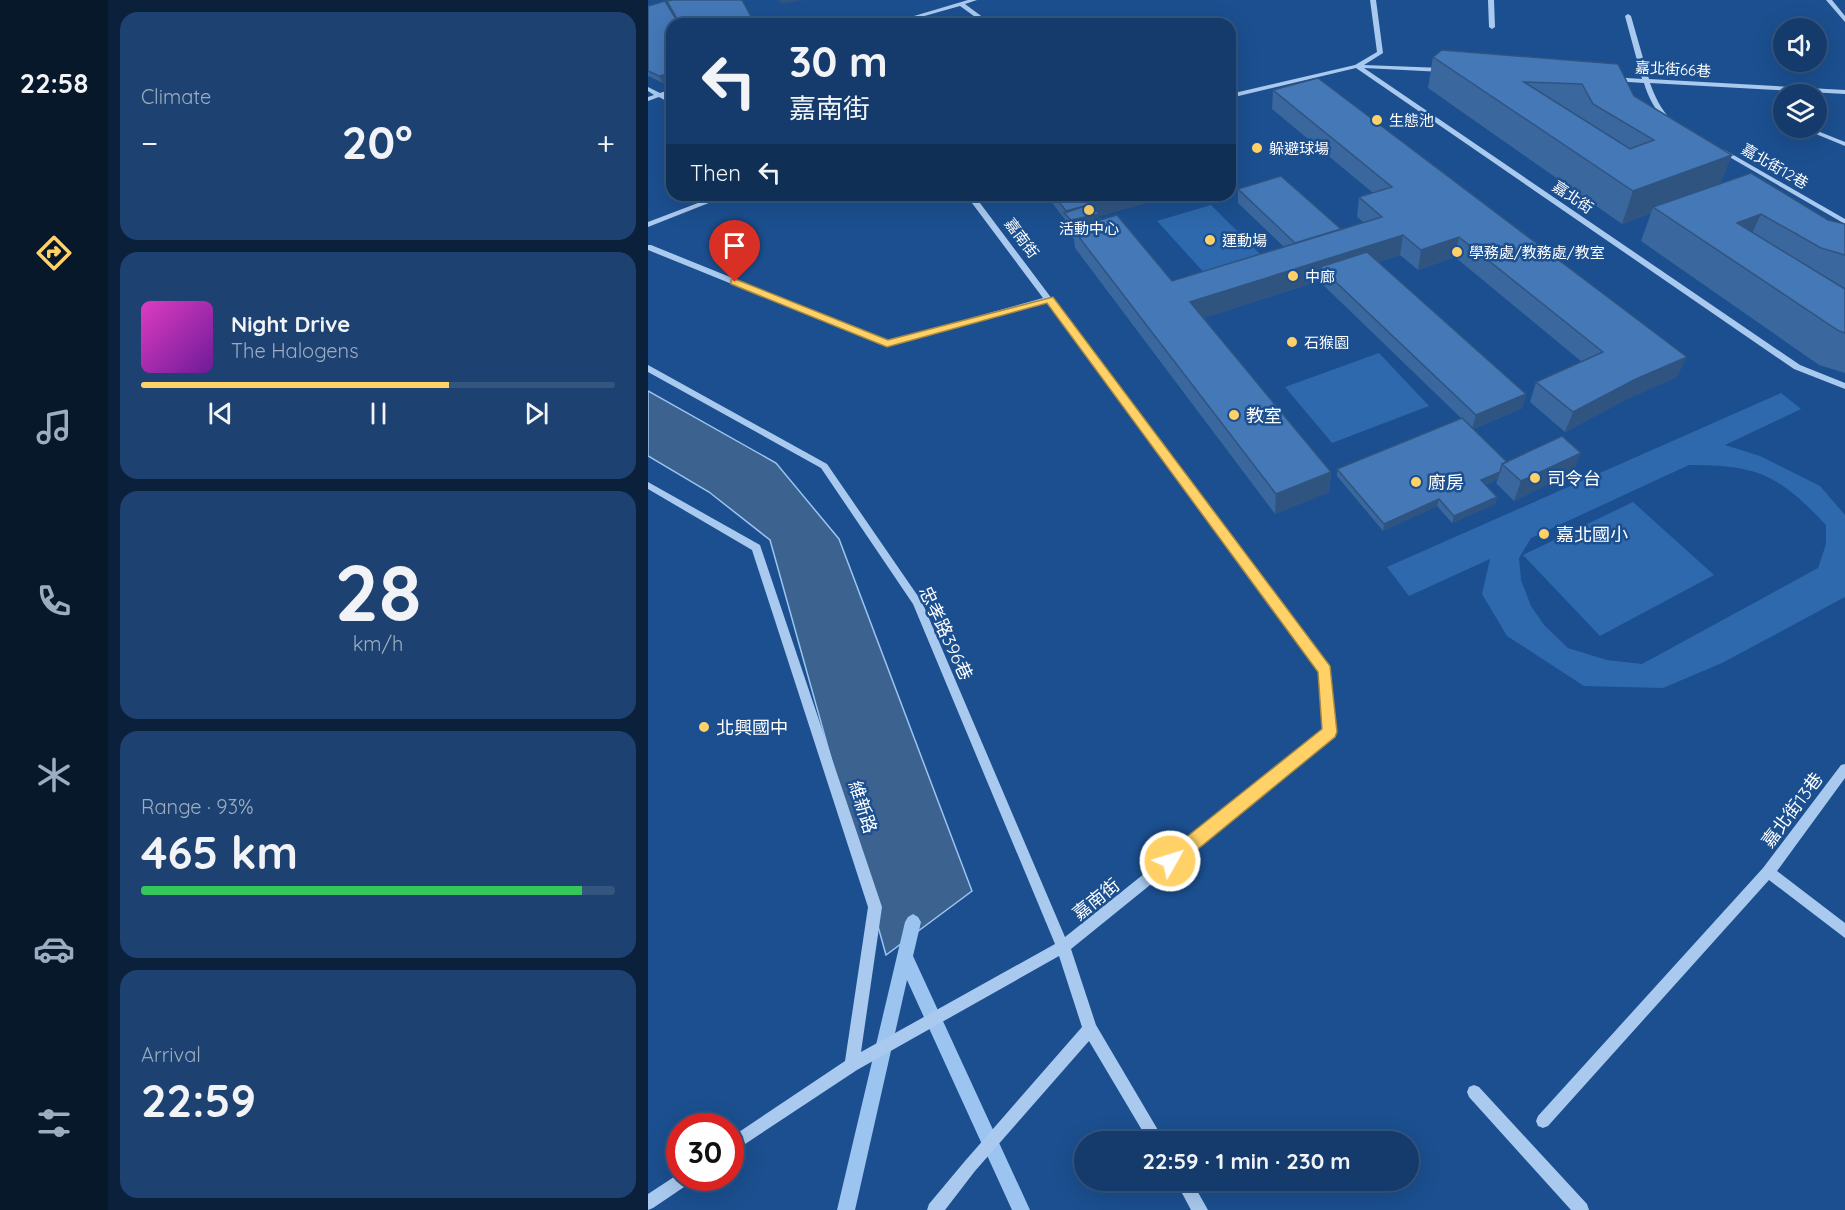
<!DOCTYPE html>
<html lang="en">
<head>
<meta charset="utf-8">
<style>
  body { margin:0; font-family:Quicksand,"Noto Sans TC",sans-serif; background:#1d4271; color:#f1f3f6; height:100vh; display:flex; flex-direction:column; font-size:22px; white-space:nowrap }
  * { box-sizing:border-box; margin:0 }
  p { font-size:20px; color:#9dadc1 }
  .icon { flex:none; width:33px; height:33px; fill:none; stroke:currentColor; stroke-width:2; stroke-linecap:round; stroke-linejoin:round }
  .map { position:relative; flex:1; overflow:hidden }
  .drawer { display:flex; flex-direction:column; gap:12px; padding:12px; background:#0b203b; width:540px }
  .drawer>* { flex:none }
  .hud { position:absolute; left:18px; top:18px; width:570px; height:183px; border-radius:18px; box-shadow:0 6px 24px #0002,0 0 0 2px #33557e; background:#143b6b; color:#f1f3f6; overflow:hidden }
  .tools { position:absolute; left:1125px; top:18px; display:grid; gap:12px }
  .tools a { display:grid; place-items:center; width:54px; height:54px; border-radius:50%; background:#143b6b; box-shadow:0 6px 24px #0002,0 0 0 2px #33557e; font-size:30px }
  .speed { position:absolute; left:18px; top:1113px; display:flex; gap:12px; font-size:30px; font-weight:700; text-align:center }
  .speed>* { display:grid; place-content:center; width:78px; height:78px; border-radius:50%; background:#143b6b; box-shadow:0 6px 24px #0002,0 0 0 2px #33557e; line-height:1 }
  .speed .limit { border:9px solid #d22; background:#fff; color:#111 }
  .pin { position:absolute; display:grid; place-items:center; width:51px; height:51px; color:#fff; margin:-62px -26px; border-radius:50% 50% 50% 0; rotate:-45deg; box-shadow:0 0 6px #0007 }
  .pin .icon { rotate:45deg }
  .me { position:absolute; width:66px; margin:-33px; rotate:51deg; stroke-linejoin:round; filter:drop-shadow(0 0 4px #0008) }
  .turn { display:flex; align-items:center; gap:21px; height:126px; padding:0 24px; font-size:27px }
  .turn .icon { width:78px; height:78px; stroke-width:2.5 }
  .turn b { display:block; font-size:42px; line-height:51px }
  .then { display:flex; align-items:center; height:57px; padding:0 24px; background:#0003; gap:12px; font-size:22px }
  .big { font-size:45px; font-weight:700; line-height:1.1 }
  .drawer .card { flex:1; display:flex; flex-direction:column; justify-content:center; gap:9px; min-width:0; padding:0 21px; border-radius:18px; background:#1d4271 }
  .drawer .dial { align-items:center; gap:0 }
  .dial b { font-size:78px; line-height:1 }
  .song { display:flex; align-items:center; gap:18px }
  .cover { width:72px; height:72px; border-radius:9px; background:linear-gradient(135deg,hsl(310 70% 55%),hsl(280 70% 35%)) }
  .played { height:6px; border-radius:3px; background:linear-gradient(90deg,#ffd166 65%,#33557e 65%) }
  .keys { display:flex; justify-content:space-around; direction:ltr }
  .heat { display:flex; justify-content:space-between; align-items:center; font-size:33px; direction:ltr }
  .charge { height:9px; border-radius:4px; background:linear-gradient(90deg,#34c759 93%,#33557e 0) }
  .trip { position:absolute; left:426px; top:1131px; width:345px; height:60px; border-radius:30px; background:#143b6b; box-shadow:0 6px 24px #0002,0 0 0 2px #33557e; font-weight:700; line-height:60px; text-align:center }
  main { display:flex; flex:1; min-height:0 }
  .dock { display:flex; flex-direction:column; width:108px; justify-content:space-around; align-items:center; background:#08182b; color:#9dadc1 }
  .dock .icon { width:42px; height:42px }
  .dock .current { color:#ffd166 }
  .dock b { font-size:27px; color:#f1f3f6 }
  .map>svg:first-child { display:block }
</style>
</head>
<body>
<main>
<nav class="dock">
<b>22:58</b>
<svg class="icon current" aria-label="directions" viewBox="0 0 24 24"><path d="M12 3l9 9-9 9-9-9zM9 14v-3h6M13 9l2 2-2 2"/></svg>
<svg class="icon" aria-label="music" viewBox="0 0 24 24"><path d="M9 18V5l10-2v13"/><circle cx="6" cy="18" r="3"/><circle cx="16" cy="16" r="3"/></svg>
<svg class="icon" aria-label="phone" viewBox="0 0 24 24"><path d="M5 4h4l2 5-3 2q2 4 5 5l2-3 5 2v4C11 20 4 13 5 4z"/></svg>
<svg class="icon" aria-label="climate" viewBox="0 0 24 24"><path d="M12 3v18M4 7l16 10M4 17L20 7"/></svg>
<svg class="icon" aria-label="car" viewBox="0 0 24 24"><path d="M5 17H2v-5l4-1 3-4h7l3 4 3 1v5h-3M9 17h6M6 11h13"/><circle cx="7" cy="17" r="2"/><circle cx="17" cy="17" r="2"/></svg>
<svg class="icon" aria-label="filters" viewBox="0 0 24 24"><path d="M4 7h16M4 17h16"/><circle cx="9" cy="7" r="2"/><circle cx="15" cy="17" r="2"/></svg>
</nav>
<section class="drawer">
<div class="card"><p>Climate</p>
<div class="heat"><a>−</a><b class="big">20°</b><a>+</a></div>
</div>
<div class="card">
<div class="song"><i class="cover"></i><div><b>Night Drive</b><p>The Halogens</p></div></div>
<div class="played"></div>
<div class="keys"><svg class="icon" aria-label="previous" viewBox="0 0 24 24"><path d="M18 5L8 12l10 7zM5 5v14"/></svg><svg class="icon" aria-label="pause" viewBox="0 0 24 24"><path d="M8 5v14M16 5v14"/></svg><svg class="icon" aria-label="next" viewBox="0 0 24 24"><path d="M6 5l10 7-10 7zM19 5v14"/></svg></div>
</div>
<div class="card dial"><b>28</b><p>km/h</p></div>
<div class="card"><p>Range · 93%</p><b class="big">465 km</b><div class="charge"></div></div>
<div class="card"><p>Arrival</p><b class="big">22:59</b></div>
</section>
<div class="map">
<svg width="1197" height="1210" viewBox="0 0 1197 1210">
  <rect width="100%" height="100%" fill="#1b4f8f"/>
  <path fill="#2e69ad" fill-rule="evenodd" d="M563,205L616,258L560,277L509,221Z
    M731,353L781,406L684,443L637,387Z
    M1133,393L1153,409L1077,445L1112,456L1172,486L1197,515V597L1074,663L1015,688L936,686L859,636L834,594L842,559L761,596L739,567ZM1041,465C1110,465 1131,475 1178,525V544L1170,568L994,664L959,660L920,648L896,625L883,606L873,580L871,558L883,538Z
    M985,502L1066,575L952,636L875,555Z"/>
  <path fill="#3c6290" stroke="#9cc4f0" stroke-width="1.5" d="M0,391L128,463L191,539L324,891L238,955L122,540L61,492L0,456Z"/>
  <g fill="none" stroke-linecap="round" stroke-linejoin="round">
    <path fill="#9cc4f0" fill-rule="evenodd" d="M265,914L270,917L273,922L265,956L382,1210H364L259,980L207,1210H189L257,922L260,917Z"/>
    <path fill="#a9c9ee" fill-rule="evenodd" d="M320,0H329L317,4L344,24H337L312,6L248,24H239Z
      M722,0H728L735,53L716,65L795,68L798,70L795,72L716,68L1152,365L1197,383V389L1146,369L708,68L582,98V94L707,65L729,52Z
      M840,0H846L847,27L844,29L841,27Z
      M1178,0H1184L1197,16V22Z
      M980,14L983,16L1001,79L1197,90V94L1002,83C1007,97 1013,109 1023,120L1018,121C1007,110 1000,97 996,83L964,81L961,79L964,77L994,79L977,16Z
      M505,18L507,19V21L499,24H491Z
      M0,87L12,93L24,89V93L17,96L24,99V104L11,97L0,101V97L6,95L0,91Z
      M1163,130H1167L1197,142V146L1163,132Z
      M1071,149H1075L1197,219V224L1071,151Z
      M71,195H81L0,227V222Z
      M318,195H326L681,668L688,732L686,736L423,949L448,1025L517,1142H501L441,1041L327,1171L297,1210H279L281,1204L317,1161L434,1027L411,956L209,1070L82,1154V1138L197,1061L220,907L104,550L0,489V482L112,545L113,548L234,907L213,1052L407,944L265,604L173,468L0,372V365L179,464L274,602L417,937L676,730L672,672L398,302L239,347L0,250V245H3L240,341L395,298Z
      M1197,764V778L1129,871L1197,923V938L1121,880L900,1126L895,1128L890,1126L888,1121L890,1116L1115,868L1193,765Z
      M826,1085L831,1087L939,1204L941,1210H923L821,1097L819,1092L821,1087Z
      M32,1173V1178H44L42,1183L5,1208L0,1210V1194Z
      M527,1180H543L560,1210H543Z"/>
  </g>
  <path fill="#3a679d" d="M0,6L24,24V80L15,83L0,76Z
    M794,50L986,96L1072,184L1180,220L1197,224V373L1171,365L993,241L1003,213L974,224L780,88L785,57Z
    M625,90L1029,377L979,399L917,432L882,402L888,382L934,362L807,257L770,270L752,255L730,262L878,394L874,408L825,429L859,462L925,472L866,501L848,483L850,479L837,485L849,497L847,504L804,523L789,506L735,531L689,476V469L814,419L671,281L555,318L683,472L681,492L627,514L427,248L426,239L420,233L418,221L398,195H527L451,216L452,220L524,281L636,247L590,203V189L693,229L715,222L709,217L711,197L725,193L624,109Z"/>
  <path fill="#305480" d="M131,0H155L133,4Z
    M24,73V80L15,83L11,76Z
    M1084,155L1071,188L1005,207L1003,213L974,224L985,191Z
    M477,195H527L451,216L454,234L425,229L423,220L419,216L418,211Z
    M1113,214L1097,248L1089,223Z
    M755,235L752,255L683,277L672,267L671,281L543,322L542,302Z
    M811,237L807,257L770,270L773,250Z
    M1039,357L1029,377L979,399L917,432L925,412L988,379Z
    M878,394L874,408L824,429L828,415Z
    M933,453L925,472L866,501L873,481Z
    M683,472L681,492L627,514L628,494Z
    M852,472L850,479L831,487L833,480Z
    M849,497L847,504L804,523L806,516Z
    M791,499L789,506L735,531L736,524Z"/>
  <path fill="#4478b7" stroke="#305480" stroke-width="1.5" fill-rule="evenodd" d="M25,0H94L107,24H32L19,1Z
    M17,1L31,24H24V73L11,76L0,71V6Z
    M794,50L970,64L986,96L1084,155L985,191L785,57ZM876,82L934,84L945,104L1006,140L982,149Z
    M670,78L1039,357L988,379L925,412L888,382L955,352L811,237L773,250L755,235L542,302L683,472L628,494L424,228L469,215L524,281L734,217L711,197L744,187L625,90Z
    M1103,173L1180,220L1197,224V255L1173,248L1113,214L1089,223L1197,289V333L1191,331L1005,207Z
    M633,176L693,229L647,243L590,189Z
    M406,195H477L418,211Z
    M443,204L451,214L423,220L416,213Z
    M719,252L878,394L828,415L672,267Z
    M814,418L859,462L854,464L852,472L833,480L849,497L806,516L791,499L736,524L689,469Z
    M914,436L933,453L873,481L854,464Z"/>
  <path fill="#ffd166" stroke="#a68842" stroke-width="1.5" d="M87,279L240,340L405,297L682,666L689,732L687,737L528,867L522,869L516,867L513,861L516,855L674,729L670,672L399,303L239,347L83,284V280Z"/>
  <g fill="#ffd166" stroke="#1b4f8f" stroke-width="2">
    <circle cx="729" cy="120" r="6"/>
    <circle cx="609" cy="148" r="6"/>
    <circle cx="441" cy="210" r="6"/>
    <circle cx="562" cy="240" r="6"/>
    <circle cx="809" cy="252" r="6"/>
    <circle cx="645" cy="276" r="6"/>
    <circle cx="644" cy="342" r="6"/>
    <circle cx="586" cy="415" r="6"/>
    <circle cx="887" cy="478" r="6"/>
    <circle cx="768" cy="482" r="6"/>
    <circle cx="896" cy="534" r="6"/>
    <circle cx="56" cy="727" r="6"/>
  </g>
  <g text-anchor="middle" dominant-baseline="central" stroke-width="5" stroke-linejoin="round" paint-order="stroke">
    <g font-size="15" fill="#fff" stroke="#1b4f8f">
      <text transform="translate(1025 69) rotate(3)">嘉北街66巷</text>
      <text transform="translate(1127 166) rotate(30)">嘉北街12巷</text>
      <text transform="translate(925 197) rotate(34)">嘉北街</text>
      <text transform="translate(374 238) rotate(53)">嘉南街</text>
    </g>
    <g font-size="15" fill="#fff" stroke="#1b4f8f" text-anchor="start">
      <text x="741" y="120">生態池</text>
      <text x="621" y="148">躲避球場</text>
      <text x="441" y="228" text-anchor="middle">活動中心</text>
      <text x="574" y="240">運動場</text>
      <text x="821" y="252">學務處/教務處/教室</text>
      <text x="657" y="276">中廊</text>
      <text x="656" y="342">石猴園</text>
    </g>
    <g font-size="18" fill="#fff" stroke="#1b4f8f" text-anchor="start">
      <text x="598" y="415">教室</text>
      <text x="899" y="478">司令台</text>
      <text x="780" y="482">廚房</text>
      <text x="908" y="534">嘉北國小</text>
      <text x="68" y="727">北興國中</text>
    </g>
    <g font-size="18" fill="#fff" stroke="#1b4f8f">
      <text transform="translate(298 633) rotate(65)">忠孝路396巷</text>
      <text transform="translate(215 807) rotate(72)">維新路</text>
      <text transform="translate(1144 810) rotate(-53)">嘉北街13巷</text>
      <text transform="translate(448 899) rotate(-39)">嘉南街</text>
    </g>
  </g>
</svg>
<div class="tools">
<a><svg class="icon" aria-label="sound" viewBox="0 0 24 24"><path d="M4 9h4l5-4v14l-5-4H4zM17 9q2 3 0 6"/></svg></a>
<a><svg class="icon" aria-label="layers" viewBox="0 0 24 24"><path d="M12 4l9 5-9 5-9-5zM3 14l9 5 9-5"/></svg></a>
</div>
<div class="speed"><div class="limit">30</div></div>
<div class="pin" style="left:87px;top:282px;background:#d93025"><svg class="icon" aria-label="arrive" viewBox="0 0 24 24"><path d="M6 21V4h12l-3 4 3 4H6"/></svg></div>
<svg class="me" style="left:522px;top:861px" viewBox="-20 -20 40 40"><circle r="17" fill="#ffd166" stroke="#fff" stroke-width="3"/><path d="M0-11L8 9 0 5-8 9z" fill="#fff"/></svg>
<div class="trip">22:59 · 1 min · 230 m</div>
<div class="hud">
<div class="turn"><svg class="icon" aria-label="left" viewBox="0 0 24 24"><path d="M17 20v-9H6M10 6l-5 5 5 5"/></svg><div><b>30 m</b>嘉南街</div></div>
<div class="then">Then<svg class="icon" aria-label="left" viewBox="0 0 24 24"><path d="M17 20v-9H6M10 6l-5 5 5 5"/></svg></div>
</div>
</div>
</main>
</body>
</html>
